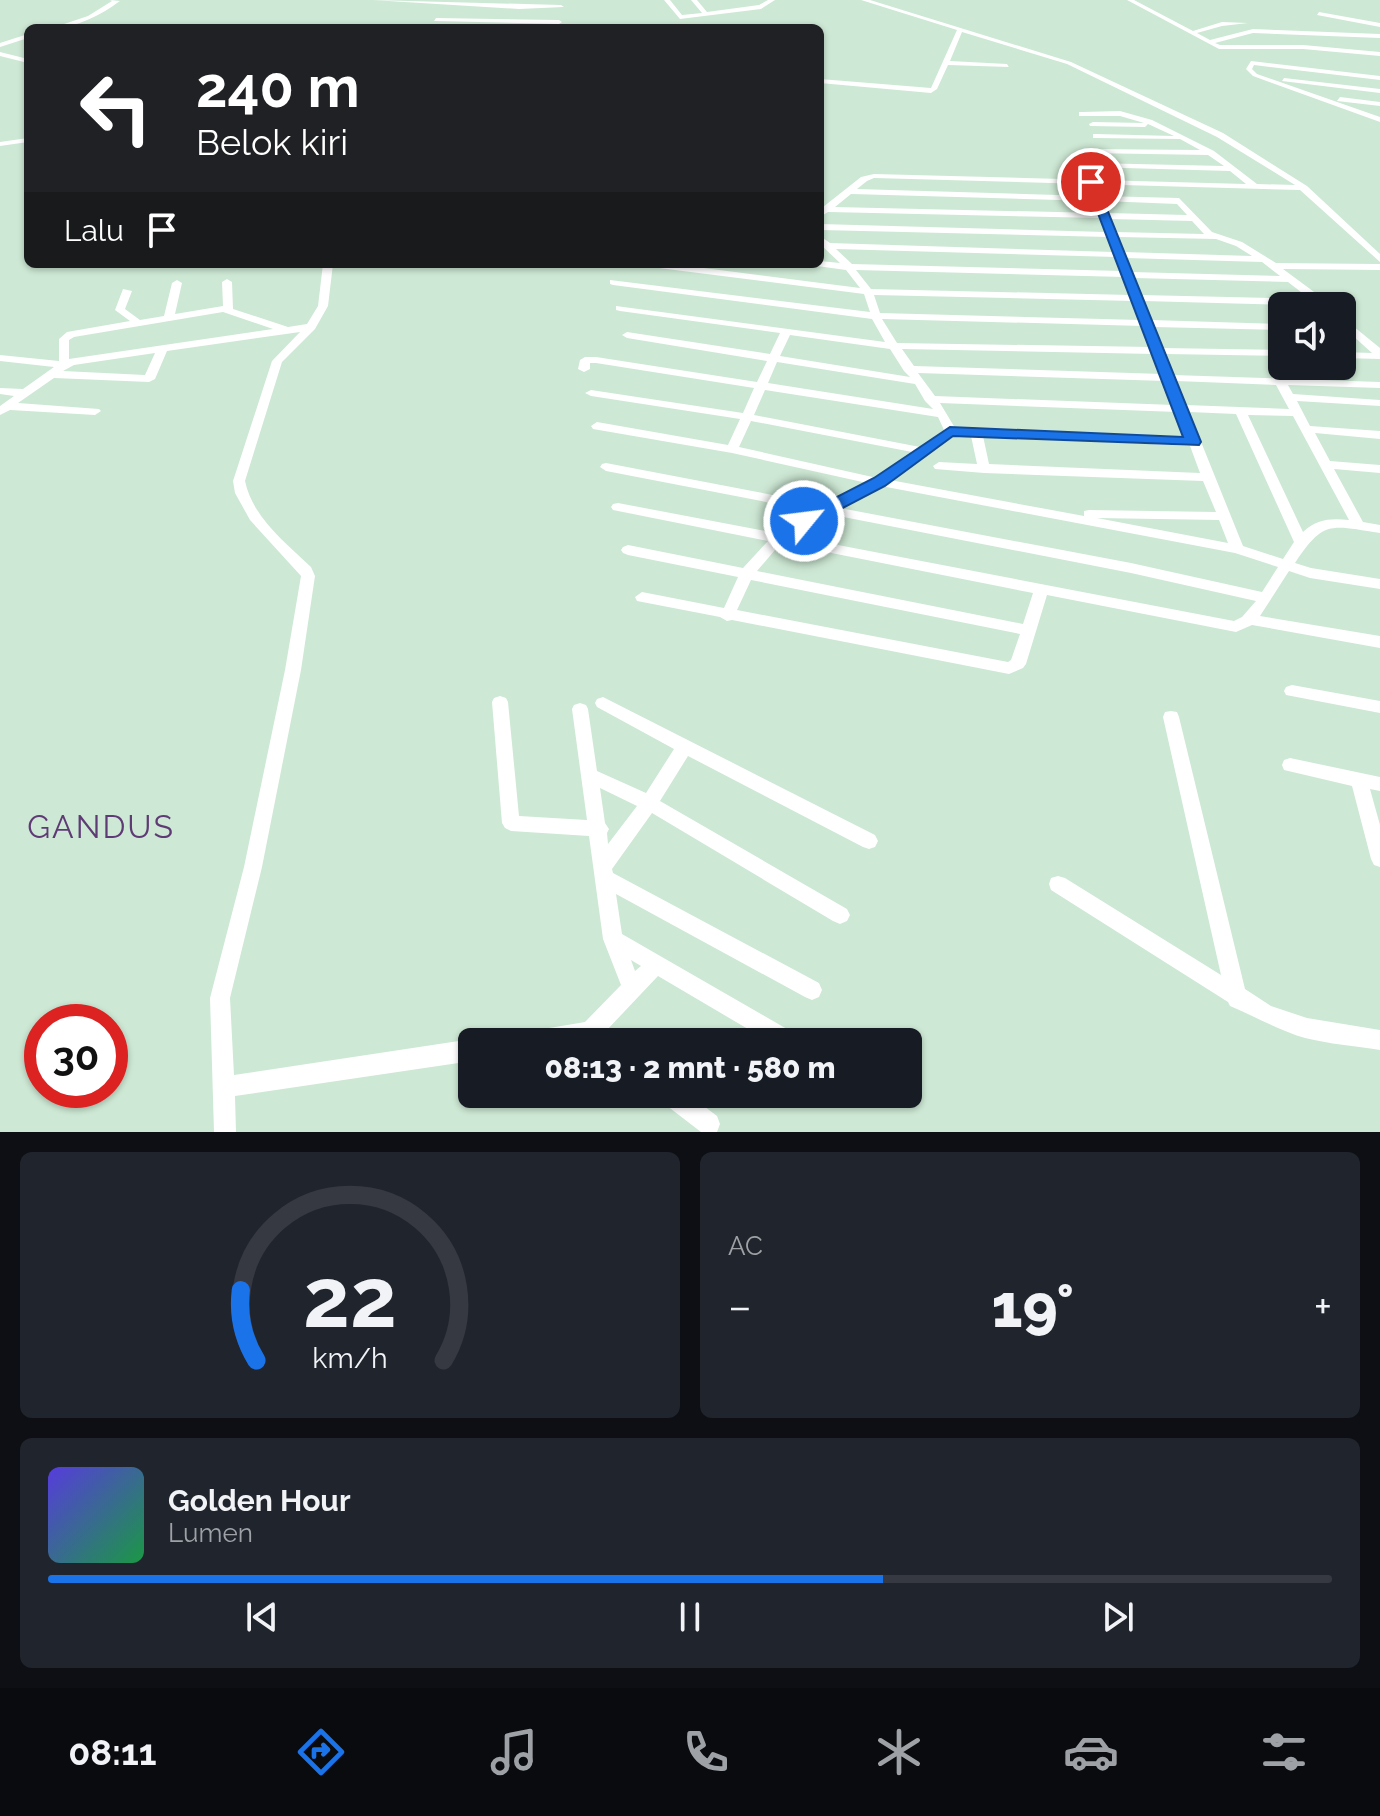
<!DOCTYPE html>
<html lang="id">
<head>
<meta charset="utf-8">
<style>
  body { margin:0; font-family:Raleway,sans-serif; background:#20242c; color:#f1f3f6; height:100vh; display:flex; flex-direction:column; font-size:30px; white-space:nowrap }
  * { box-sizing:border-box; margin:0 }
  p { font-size:26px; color:#9ea1a6 }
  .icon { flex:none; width:44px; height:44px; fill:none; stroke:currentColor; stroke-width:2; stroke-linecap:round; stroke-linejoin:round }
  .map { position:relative; height:1132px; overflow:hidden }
  .drawer { display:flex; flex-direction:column; gap:20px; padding:20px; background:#0d0f14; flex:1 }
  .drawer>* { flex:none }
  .banner { position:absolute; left:24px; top:24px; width:800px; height:244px; border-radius:12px; box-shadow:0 2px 6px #0004; background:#202124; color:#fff; overflow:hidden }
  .tools { position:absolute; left:1268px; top:292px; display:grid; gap:16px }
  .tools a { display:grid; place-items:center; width:88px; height:88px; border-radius:12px; background:#171b24; box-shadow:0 2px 6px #0004; font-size:40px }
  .speed { position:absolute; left:24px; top:1004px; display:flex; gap:16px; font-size:40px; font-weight:700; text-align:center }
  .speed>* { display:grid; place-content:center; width:104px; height:104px; border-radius:50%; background:#171b24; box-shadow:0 2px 6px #0004; line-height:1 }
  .speed .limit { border:12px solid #d22; background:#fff; color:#111 }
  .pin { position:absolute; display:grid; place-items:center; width:68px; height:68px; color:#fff; margin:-34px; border:4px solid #fff; border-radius:50%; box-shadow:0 2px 8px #0007 }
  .me { position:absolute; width:88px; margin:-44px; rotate:61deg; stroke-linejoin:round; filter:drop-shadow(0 0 6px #0008) }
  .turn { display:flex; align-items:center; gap:28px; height:168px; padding:0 40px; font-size:36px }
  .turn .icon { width:104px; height:104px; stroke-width:2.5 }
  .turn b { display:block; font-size:56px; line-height:68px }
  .then { display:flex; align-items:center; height:76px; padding:0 40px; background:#0003; gap:16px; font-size:30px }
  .big { font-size:60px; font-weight:800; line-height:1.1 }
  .drawer .widget { flex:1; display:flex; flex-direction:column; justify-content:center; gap:12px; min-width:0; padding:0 28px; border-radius:12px; background:#20242c }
  .drawer .dial { align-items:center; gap:0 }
  .dial svg { height:208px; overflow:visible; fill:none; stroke:#363941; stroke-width:7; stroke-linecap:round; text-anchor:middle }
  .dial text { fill:#f1f3f6; stroke:none }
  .song { display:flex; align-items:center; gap:24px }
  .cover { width:96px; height:96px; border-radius:12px; background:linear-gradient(135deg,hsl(250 70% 55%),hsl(140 70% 35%)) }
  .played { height:8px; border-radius:4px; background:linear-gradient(90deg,#1a73e8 65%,#363941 65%) }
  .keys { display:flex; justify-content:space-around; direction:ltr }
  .heat { display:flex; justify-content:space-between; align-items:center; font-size:44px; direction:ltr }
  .drawer .tiles { flex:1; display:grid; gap:20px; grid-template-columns:1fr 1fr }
  .widget:last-child { grid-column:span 2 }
  .trip { position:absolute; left:458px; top:1028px; width:464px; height:80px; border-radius:12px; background:#171b24; box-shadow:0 2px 6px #0004; font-weight:800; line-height:80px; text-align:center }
  .tabs { display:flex; height:128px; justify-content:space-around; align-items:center; background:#090b0e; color:#9ea1a6 }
  .tabs .icon { width:56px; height:56px }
  .tabs .current { color:#1a73e8 }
  .tabs b { font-size:36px; color:#f1f3f6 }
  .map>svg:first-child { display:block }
</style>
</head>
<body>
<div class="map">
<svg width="1380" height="1132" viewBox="0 0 1380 1132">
  <rect width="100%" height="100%" fill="#cde8d4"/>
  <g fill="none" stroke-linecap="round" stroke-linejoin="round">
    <path fill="#fff" fill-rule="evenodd" d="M110,0L120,1C101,15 76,28 52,28L88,16L112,1Z
      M372,0L561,5L564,7L519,9Z
      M664,0H670L682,15L702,13L691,0H697L707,12L759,5L768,0H775L761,9L680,19Z
      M861,0H870L1071,62L1223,133L1307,186L1380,254V262L1300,190L874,178L867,181L857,189L1092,196L1091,192L1095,189L1101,196L1179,198L1212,232L1242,242L1276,263L1380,264V270L1283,269L1325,300L1327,303L1322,306L1143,301L1151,320L1282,324V330L1154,327L1162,348L1282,350V356L1165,354L1173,375L1380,382V388L1288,385L1293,394L1380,400V406L1297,401L1310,426L1380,431V439L1315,433L1330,461L1380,465V473L1334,469L1363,522L1380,525V533C1331,526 1324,519 1295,563L1311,568L1380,579V589L1310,578L1289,571L1260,616L1380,636V648L1252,625L1236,632L1047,595L1026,664L1023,668L1009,674L732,620L727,621L720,617L637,601L635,597L642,592L724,608L738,577L628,555L623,553L621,550L623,547L628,545L743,568L768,541L613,510L611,507L613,504L618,503L776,533L813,511L606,471L600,467L602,464L606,463L825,505L867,483L732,453L593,429L591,426L597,422L728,445L740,419L591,396L585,393L591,390L743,413L754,388L596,363H590V369L584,372L578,369L580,360L585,357H596L757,382L767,361L627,338L622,335L627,332L770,354L780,333L620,311L616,310V306L885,342L872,319L613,285L610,284V280L870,312L864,294L651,267L646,264H673L860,288L846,270L817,266L815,264H820V261L840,263L820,244V236L830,243L1114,252L1108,237L820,230V224L1106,232L1101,218L828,212L820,217V210L823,207L861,177L874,174L1246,184L1230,171L1089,167L1088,165L1092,163L1224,166L1208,155L1087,153L1086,151L1090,149L1200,150L1180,139L1093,138V134H1096L1174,136L1148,124L1145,127L1090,126L1089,124L1093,122L1144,123L1120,116H1079V112H1082L1120,111L1152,120L1214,151L1257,184L1295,185L1217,137L1067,64L962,32L950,61L1007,64L1009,67L948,65L937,89L931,93L820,83V79L931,88L957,30ZM851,194L1094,201L1099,213L835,207ZM1103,201L1177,204L1187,215L1108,213ZM1110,219L1192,221L1204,234L1115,232ZM1118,237L1216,239L1236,246L1252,256L1124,252ZM836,249L1116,257L1122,271L852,264ZM1126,258L1262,262L1280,276L1132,272ZM856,270L1124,277L1131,295L871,289ZM1134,278L1288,282L1310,299L1141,295ZM874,295L1133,301L1141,320L880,313ZM882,319L1143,326L1151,347L897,343ZM790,335L890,349L904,371L910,377L780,356ZM902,349L1154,354L1162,374L914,366ZM777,362L915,384L925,401L933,409L768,383ZM918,373L1165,381L1174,405L935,396ZM1176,381L1276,385L1289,409L1186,405ZM765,390L938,417L944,430L920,447L754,415ZM940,403L1177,412L1187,438L955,428ZM1189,412L1236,414L1294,542L1283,559L1243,546ZM1248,415L1293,416L1349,520C1331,518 1316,519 1303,532ZM751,421L912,452L877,478L739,447ZM953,435L971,436L977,464L939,462L933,466L935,469L984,473L1203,481L1216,512L1089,510L1084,511V516L890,480ZM983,436L1190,446L1200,473L989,464ZM881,486L1235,553L1278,567L1262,592L1131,563L840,508ZM828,514L1131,573L1256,601L1242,617L1234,621L791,536ZM1097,518L1219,520L1228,543ZM781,543L1033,593L1023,624L757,571ZM751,580L1020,634L1011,660L1008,662L737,610Z
      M1127,0H1134L1193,31L1222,22L1248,23L1222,26L1197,33L1210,40L1253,29L1380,34V38L1253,33L1215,43L1220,45H1303L1380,52V56L1303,49H1219Z
      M1319,12L1380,23V27L1317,15Z
      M436,18L559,20L562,22L559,24L434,21Z
      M28,34V38L0,47V43Z
      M0,52L28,59V63L0,56Z
      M1251,61L1380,76V80L1254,65L1252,69L1257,74L1380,117V122L1253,76L1246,69Z
      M1284,78L1380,89V93L1282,81Z
      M1340,97L1380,102V106L1337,101Z
      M28,138V142L0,146V142Z
      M323,264H333L328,306L315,329L282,362L245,481C253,518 285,542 311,567L315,576L301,670L262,867L230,998L234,1075L472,1039L478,1042H472V1061L235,1096L236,1132H214L210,998L244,867L285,670L301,576L250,520L235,493L233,481L272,361L300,332L167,351L155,379L149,382L54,378L18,403L99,409L101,411L95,415L10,410L0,415V406L14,396L0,394V388L23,389L54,367L0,361V355L59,361V339L67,332L130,321L115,310L123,289L132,291L125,309L140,320L164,316L172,283L177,280L182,283L175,314L223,306L222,282L227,279L232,282L233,309L288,327L307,324L318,306ZM223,312L273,329L69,359V340L74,337ZM155,353L145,375L63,371L74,365Z
      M1342,317L1380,348V359L1342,358V352L1372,353L1342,326Z
      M1292,685L1380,701V713L1286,695L1284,691L1286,687Z
      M500,696L506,698L508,702L519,816L587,820L572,709L574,705L580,703L586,705L588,709L597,771L646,793L674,749L597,707L595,703L597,699L603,697L875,835L878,841L875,847L869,849L863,847L688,756L660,801L847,909L850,915L847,921L840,924L833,921L652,813L612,869L613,873L819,983L822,990L819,997L812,1000L805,997L616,894L622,934L787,1029L790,1036L788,1042H770L658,976L606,1031L610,1035L613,1042H515L518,1035L525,1032L585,1022L621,985L603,939L589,836L511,831L505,828L502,823L492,702L494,698ZM600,788L637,806L608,844L607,833L609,829L605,823ZM631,960L641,966L635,971Z
      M1171,711L1177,712L1179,717L1245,989L1271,1006L1307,1018L1380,1030V1050C1355,1046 1329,1044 1305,1038C1278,1030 1254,1016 1230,1006L1228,1002L1051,890L1049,884L1051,878L1058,876L1065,878L1221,975L1163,717L1165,712Z
      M1290,758L1380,777V791L1370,789L1380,825V867L1374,865L1371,859L1352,786L1284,770L1282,765L1284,760Z
      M659,1094H688L717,1116L720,1124L717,1132H701L662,1102Z"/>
  </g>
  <path fill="#1a73e8" stroke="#114b97" stroke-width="2" d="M1091,179L1096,182L1201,442L1199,445L953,436L885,486L810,525H798L796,521L798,517L874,478L950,427L1183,437L1086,182Z"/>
  <g text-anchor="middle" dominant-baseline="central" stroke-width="8" stroke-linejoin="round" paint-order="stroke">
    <g font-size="32" letter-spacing="2" fill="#5f3b75" stroke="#cde8d4">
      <text x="101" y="826">GANDUS</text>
    </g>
  </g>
</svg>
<div class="tools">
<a><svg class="icon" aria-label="sound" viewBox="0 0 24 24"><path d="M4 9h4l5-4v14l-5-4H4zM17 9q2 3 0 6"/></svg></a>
</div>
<div class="speed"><div class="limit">30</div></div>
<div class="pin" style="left:1091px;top:182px;background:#d93025"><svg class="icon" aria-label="arrive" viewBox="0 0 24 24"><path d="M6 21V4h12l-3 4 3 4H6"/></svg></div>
<svg class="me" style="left:804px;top:521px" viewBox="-20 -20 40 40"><circle r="17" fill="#1a73e8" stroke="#fff" stroke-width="3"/><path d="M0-11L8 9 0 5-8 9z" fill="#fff"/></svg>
<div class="trip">08:13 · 2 mnt · 580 m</div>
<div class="banner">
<div class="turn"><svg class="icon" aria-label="left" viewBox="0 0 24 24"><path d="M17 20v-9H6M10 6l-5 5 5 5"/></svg><div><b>240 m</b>Belok kiri</div></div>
<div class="then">Lalu<svg class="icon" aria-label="arrive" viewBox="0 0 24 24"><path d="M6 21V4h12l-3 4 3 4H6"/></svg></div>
</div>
</div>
<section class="drawer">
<div class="tiles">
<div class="widget dial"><svg viewBox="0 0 100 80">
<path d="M14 69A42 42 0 1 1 86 69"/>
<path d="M14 69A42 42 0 0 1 8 42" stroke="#1a73e8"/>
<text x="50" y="56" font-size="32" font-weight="700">22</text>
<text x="50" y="72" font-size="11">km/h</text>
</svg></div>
<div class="widget"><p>AC</p>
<div class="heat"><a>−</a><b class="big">19°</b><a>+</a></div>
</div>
<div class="widget">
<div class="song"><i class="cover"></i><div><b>Golden Hour</b><p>Lumen</p></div></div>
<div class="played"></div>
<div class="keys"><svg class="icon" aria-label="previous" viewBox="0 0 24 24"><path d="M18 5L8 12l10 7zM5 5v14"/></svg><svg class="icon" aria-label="pause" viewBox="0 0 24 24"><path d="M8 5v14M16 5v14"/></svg><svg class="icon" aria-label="next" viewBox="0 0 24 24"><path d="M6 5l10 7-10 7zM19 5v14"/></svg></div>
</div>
</div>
</section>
<nav class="tabs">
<b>08:11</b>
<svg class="icon current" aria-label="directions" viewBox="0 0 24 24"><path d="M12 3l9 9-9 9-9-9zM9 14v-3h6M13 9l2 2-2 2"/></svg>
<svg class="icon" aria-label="music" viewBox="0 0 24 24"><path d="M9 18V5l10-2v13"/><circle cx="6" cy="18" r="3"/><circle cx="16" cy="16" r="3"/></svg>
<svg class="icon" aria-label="phone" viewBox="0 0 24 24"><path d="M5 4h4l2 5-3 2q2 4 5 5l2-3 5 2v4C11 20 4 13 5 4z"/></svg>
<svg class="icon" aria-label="climate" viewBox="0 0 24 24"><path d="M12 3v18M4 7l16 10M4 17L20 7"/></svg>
<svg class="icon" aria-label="car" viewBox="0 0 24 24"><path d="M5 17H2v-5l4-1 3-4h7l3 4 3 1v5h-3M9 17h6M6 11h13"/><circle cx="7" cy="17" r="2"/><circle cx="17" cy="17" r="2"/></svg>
<svg class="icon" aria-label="filters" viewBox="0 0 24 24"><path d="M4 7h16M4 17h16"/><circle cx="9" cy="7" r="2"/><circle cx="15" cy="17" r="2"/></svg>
</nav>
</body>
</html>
